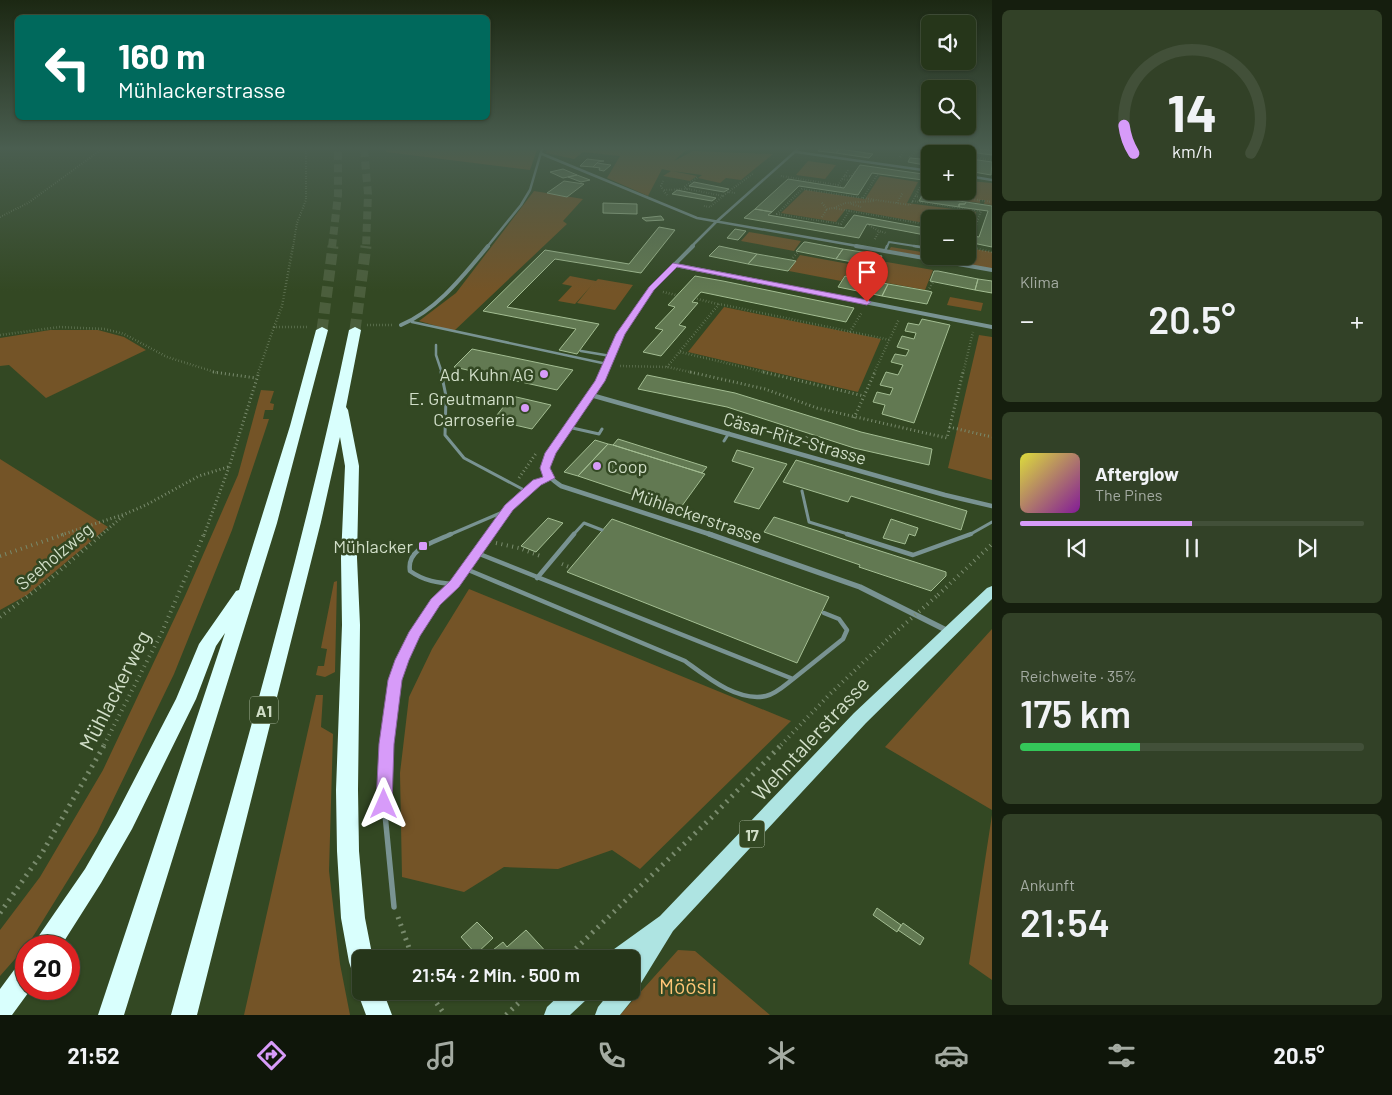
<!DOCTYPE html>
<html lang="de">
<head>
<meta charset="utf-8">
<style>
  body { margin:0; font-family:Barlow,sans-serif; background:#324127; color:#f1f3f6; height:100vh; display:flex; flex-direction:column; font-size:19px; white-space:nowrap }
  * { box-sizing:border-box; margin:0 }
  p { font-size:16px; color:#a4aba2 }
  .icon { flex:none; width:28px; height:28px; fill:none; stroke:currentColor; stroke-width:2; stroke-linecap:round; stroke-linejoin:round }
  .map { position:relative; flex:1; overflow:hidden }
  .drawer { display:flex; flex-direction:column; gap:10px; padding:10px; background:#151e0e; width:400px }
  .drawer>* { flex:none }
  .guide { position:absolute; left:15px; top:15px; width:475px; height:105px; border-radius:8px; box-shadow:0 1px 4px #0004,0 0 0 1px #425039; background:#00695c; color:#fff; overflow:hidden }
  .fabs { position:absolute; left:921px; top:15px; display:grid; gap:10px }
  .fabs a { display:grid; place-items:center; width:55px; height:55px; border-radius:8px; background:#26361a; box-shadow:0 1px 4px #0004,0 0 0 1px #425039; font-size:25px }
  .speed { position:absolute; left:15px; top:935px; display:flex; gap:10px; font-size:25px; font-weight:700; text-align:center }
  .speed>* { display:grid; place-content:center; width:65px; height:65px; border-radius:50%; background:#26361a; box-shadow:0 1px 4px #0004,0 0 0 1px #425039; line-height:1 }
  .speed .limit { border:8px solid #d22; background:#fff; color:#111 }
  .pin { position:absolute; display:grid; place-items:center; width:42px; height:42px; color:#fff; margin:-51px -21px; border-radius:50% 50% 50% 0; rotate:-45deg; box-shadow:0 0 5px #0007 }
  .pin .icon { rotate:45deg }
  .me { position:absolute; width:55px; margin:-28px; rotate:0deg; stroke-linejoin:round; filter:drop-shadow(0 0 4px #0008) }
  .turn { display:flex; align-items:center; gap:18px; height:105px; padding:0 20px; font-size:22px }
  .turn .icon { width:65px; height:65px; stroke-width:2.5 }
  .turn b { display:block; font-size:35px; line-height:42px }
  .big { font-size:38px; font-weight:600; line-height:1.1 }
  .drawer .tile { flex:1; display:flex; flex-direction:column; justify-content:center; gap:8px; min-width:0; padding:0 18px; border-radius:8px; background:#324127 }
  .drawer .dial { align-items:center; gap:0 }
  .dial svg { height:130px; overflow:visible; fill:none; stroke:#425039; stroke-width:7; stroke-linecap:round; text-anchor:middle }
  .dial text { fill:#f1f3f6; stroke:none }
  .song { display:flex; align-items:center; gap:15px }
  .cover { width:60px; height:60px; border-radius:8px; background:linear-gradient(135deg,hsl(60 70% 55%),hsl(290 70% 35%)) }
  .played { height:5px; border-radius:2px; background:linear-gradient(90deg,#d79bf9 50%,#425039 50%) }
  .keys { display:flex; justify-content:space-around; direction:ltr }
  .heat { display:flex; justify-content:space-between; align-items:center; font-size:28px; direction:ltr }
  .charge { height:8px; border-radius:4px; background:linear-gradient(90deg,#34c759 35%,#425039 0) }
  .trip { position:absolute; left:352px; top:950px; width:288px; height:50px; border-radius:8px; background:#26361a; box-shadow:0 1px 4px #0004,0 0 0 1px #425039; font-weight:600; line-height:50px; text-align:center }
  .menu { display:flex; height:80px; justify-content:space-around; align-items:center; background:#0f160a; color:#a4aba2 }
  .menu .icon { width:35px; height:35px }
  .menu .selected { color:#d79bf9 }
  .menu b { font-size:22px; color:#f1f3f6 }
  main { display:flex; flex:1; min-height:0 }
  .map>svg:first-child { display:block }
</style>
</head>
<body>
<main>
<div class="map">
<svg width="992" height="1015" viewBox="0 0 992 1015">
  <rect width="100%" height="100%" fill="#334823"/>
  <path fill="#745427" d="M386,149L537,150L530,170L386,152Z
    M547,149H694L686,150L674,161L693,151L773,154L741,180L726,178L720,183L698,178L702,175L672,171L697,176L690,181L663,176L671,171L662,169L648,196L607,178L620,156L583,152L574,159L546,153Z
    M808,161L836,165L825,179L796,175Z
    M880,176L918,182L907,203L976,212L969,231L968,219H930V224L846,209L836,222L781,213L805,190L865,199Z
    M969,181L992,183V205L984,204L985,200H980V203L965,201L966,198L962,197L964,191H968Z
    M534,191L583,199L563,221L567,224L454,331L419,321L456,293Z
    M749,232L801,241L794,251L741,241Z
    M891,247L928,253L930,250V256H968V248L992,252V269L889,250Z
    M800,255L876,269L881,261L933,270L925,290L845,275L841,281L789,271Z
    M570,276L596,281L598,279L633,285L615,310L577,303L591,286L575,304L558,301L572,286L562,284Z
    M950,297L983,303L981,311L947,305Z
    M724,307L881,339L858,392L688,352Z
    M50,330H98L124,337L146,350L46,398L9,365L0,366V338Z
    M979,335L992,337V480L948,468Z
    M261,390L274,391L270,403L274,404L273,410H265L263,419H269L232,530L174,674L97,833L29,943L0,976V930L40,877L103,770L185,596L238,475Z
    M0,459L108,527L27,595L0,610Z
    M337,581L335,672L325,677L316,675L318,666H324L327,649L321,648L334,582Z
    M469,589L791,721L640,869L612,850L558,869L504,867L464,892L402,877L400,773L409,697L432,649Z
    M992,629V810L885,747Z
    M316,695H323L321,727L333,734L329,871L340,964L350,1015H244Z
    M992,815V980L969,964Z
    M678,950L695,951L770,1015H620Z"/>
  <path fill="#627952" stroke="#a3bd92" d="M820,149H839L836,153L818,151Z
    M840,149L873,154L869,158L836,153Z
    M952,149H978L977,153Z
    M978,149L992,150V155L977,153Z
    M924,153L930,154V166L908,162L910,158L921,159Z
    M587,159L604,161L598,162L593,167L580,166Z
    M971,159L992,162L991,175L968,171V166Z
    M597,163L611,165L604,171L599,170L600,168L593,167Z
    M860,165L930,175V191H943L939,198L966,202L965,204H959V207L919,201L930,181L872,173L858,195L799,186L772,212L755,209L788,179L844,188Z
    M563,169L577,175L563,178L550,172Z
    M577,175L590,180L581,182L568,177Z
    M564,181L584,184L567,197L547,193Z
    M694,182L729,189L724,192L689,186Z
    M677,190L716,198L712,201L672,194Z
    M966,202L992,206V247L968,242V235L979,237L988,211L959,207V204H965Z
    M603,203L637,204V214L603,213Z
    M755,209L772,212L768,215L844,228L854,215L930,229V236L867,224L859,238L744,218Z
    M661,216L664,220L646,221L642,218Z
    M659,227L675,230L641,273L555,259L507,307L599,324L577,354L559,350L576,329L483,311L545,250L629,264Z
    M735,229L746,231L738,240L727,238Z
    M804,242H806L843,249L836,259L796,251Z
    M719,246L757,254L748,264L709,256Z
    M843,249L862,252L882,256L876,266L836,259Z
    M757,254L791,260L796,261L788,271L748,264Z
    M934,271H938L978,279L975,290L930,281Z
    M695,276L723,281L854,308L846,322L701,292L692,302L698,303L679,325L686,327L661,356L643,352L663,330L655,328L675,307L668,305Z
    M845,276L888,284L882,296L838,287Z
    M978,279L992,281V293L975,290Z
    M888,284L928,291L932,292L927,304L882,296Z
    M922,319L950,325L914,423L882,414L885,405L873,402L877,392L890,395L893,388L880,385L886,372L898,375L903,365L891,362L895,354L906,356L909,350L897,347L902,336L914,339L916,333L905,331L908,323L919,325Z
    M472,349L573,370L557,390L454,367Z
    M647,375L735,393L861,432L932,449L929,465L854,448L727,407L638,389Z
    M512,396L551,405L532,429L493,420Z
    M618,439L707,467L702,473L613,445Z
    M595,440L608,444L578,476L564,472Z
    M608,444L613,445L705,474L679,510L578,476Z
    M737,450L787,464L759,509L734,502L754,468L732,461Z
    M796,460L967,511L961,530L851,496L848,502L783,482Z
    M774,517L946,572V576L931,591L859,567L860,565L764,532Z
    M548,518L563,523L536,552L521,546Z
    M612,519L829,597L797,663L567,572Z
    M891,519L918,528L915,536L909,534L905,544L883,538Z
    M877,908L901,925L897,932L873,915Z
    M477,922L493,938L476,954L461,937Z
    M903,923L924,938L920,945L898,930Z
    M526,930L549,955L546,959H501L493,950L503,942L507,947Z"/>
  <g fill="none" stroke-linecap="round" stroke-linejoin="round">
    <path stroke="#4b5e3c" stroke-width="8" stroke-dasharray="8 4.5" stroke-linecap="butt" d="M364,149L368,194L366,247
      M332,247L338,195V149"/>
    <path stroke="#4b5e3c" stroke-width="11" stroke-dasharray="11 5.5" stroke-linecap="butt" d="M322,330L333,246
      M355,330L366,246"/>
    <path stroke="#798b6d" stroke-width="2" stroke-dasharray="0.5 2" stroke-linecap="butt" d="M936,152L946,153L948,149
      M900,157L905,149
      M909,157L911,158L915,151L937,154
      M968,157L992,160
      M781,176L838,185L849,169
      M844,176H851L855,171
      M842,179L848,180
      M663,181L661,186L663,190
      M920,181H923L913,201L981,211L973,233L968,232
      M838,185L844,188
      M688,189L684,187L698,177
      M962,191L959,197L992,202
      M728,192L754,173
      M667,195L663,190L688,189L723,196L728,192L735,193
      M915,196L921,197
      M863,198L877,175H879
      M939,198L959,197
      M822,203L827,209L833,208L930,225
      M897,203L903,192
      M851,204L861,207
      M704,206L710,207L723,196
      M834,208L845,203L874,201
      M849,211L841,224L777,214L802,189L910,205L913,201
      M0,217L28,203L102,149
      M822,217L827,209
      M867,224L879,231
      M875,239L879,231L886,233
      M293,247L297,223L306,200V149"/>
    <path stroke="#798b6d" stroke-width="2.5" stroke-dasharray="0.5 2.5" stroke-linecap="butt" d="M968,247L992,252
      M791,260L799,251
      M928,291L933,282
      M663,292L676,295
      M697,299L718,304
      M367,325H393
      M274,327L282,306L293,246
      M850,332L862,312
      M0,335L60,327L105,329L124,334L167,357L218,373
      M680,352L768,373
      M620,366L667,367L695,373
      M667,367L719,304L890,340
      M258,373L274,327H308
      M874,373L899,319
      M963,373L973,332"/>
    <path stroke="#798b6d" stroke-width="3" stroke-dasharray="1 3" stroke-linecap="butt" d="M213,372L256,378
      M690,372L765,389L817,408L947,438L963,372
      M763,372L864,396
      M854,418L875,372
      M949,427L992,437
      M802,444L809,434
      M519,478L537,452
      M61,535L125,514L146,505L199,476L228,467
      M101,535L123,516
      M204,535L229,467L259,372"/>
    <path stroke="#798b6d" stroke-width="4" stroke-dasharray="1 4.5" stroke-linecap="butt" d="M496,543L519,548L543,557
      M0,556L65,534
      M562,564L569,567
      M938,595L992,544
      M0,617L49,580L102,534
      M104,745L162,632L204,534
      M781,745L829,695L890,637"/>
    <path stroke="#798b6d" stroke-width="5" stroke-dasharray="2 5.5" stroke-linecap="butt" d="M0,913L42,853L105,744
      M398,917L413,959
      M565,959L711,818L782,744
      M428,991L445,1015
      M506,1015L531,991"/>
    <path stroke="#799392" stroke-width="2" d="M887,247L889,242L921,247"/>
    <path stroke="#799392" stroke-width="2.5" d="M914,246L926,248
      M885,251L887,246
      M412,322L607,364
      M436,345V355L442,373
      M581,351L611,356"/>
    <path stroke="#799392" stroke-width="3" d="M441,372L446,396L445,435L464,458L526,491
      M568,427L599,434L602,429
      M724,441L729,433
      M802,491L809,522L851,535
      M449,535L505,511
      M488,535C505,511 522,491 549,478
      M573,535L584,523L602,530
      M969,535L992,522"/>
    <path stroke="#799392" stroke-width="4.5" d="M451,534C435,542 406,548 410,571C424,581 438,583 454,584
      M847,534L913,555L971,534
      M477,553L793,679L843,639L847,630L839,619L824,613
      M466,569L685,661C707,677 737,702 766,696C776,694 785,685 793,679
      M537,578L574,534
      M386,745C389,696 403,646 432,606C438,597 448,592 454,585C468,570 478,551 489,534"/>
    <path stroke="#799392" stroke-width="5.5" d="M386,744L384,804L394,907"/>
    <path stroke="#799392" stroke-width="2.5" d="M796,152L930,171
      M542,154L697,218L863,247
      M968,176L992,180
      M487,247L521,205L530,190L542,149
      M691,247L716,222L798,149"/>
    <path stroke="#799392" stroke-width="4" d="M856,246L992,270
      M675,265L992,327
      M401,325C437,310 463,276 488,246
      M604,373C617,343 630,313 652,288C665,274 679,260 693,246"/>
    <path stroke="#799392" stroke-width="4.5" d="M604,372L600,381L547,460C543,474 550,478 561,486L712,535
      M591,395L945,495L992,506"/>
    <path stroke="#799392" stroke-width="5.5" d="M709,534L860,587L948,631"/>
    <path fill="#aee4e2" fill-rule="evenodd" d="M992,586V599L866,723L673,931L638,988L635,990L633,999L620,1015H595L598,1007L611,991H631V959H607L610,952L660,916L854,713L987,588Z
      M564,991H590L587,999L570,1015H544L547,1007Z"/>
    <path fill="#d9fffd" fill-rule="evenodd" d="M322,327L328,330L277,523L124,1015H98L225,633L216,646L196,699L132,829L101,883L61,946H35L38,937L85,869L116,815L176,699L199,644L236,591L239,590L290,426L316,330Z
      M355,327L361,330L346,407L348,410L359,466L357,558L360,625L358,790L359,851L365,918L373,959H361V974L352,971L349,962L341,918L337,851L336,790L342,625L341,558L345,466L340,437L321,522L197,1015H171C233,788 301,561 349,330Z
      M26,962V989H31L12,1015H0V989L17,966Z
      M361,982V991H383L392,1015H366L357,991Z"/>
    <path stroke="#798b6d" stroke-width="4" stroke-dasharray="1 4.5" stroke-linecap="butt" d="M890,637L938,595"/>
  </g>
  <linearGradient id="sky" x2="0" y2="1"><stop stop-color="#1c2813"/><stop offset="0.51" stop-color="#4a5e50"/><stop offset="1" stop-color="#4a5e50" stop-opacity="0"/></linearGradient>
  <rect width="992" height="291" fill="url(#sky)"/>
  <path fill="#d79bf9" stroke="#8c65a2" d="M673,263L867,300L871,302L867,305L677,267L654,290L625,334L605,381L556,453L550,468L555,478L541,485L513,510L459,587L440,605L420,636L409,660L402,680L394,744L392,804L390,809L384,811L378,809L376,804L379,744L388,680L395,660L409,632L431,599L450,581L505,505L533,480L543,477L540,468L545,453L595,381L616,334L649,287Z"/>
  <g fill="#d79bf9" stroke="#334823" stroke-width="2">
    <circle cx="544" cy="374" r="5"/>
    <circle cx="525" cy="408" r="5"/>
    <circle cx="597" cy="466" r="5"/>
    <rect x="418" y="541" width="10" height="10" rx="2.5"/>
  </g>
  <g text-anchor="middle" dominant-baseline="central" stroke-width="5" stroke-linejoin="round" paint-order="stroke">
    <g fill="#334823" stroke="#a2b196" stroke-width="1">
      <rect x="250" y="696.5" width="28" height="27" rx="4"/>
      <rect x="739.5" y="820.5" width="25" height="27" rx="4"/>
    </g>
    <g font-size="16" font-weight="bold" fill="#d1dec8">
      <text x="264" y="710">A1</text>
      <text x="752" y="834">17</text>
    </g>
    <g font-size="18" fill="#d1dec8" stroke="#334823" text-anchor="end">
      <text x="534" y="374">Ad. Kuhn AG</text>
      <text x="515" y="398">E. Greutmann<tspan x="515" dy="21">Carroserie</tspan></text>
      <text x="607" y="466" text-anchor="start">Coop</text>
      <text x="413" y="546">Mühlacker</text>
    </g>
    <g font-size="18" fill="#d1dec8" stroke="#334823">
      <text transform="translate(795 438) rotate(16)">Cäsar-Ritz-Strasse</text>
      <text transform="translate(697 515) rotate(19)">Mühlackerstrasse</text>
      <text transform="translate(54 556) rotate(-40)">Seeholzweg</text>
    </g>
    <g font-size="21" fill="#d1dec8" stroke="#334823">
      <text transform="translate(114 690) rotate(-63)">Mühlackerweg</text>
      <text transform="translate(810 738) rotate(-47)">Wehntalerstrasse</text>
    </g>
    <g font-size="21" fill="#ffc577" stroke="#334823">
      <text x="688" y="985">Möösli</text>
    </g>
  </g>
</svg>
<div class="fabs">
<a><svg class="icon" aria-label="sound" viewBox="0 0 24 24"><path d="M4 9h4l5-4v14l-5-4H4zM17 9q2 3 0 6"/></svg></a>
<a><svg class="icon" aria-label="search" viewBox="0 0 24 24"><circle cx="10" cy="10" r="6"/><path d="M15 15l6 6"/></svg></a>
<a>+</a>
<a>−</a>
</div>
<div class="speed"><div class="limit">20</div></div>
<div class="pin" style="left:867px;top:302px;background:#d93025"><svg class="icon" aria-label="arrive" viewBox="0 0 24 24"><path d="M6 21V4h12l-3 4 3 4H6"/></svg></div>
<svg class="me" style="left:384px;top:804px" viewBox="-20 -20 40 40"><path d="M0-17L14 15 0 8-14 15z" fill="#d79bf9" stroke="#fff" stroke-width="4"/></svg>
<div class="trip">21:54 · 2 Min. · 500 m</div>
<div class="guide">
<div class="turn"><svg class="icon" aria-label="left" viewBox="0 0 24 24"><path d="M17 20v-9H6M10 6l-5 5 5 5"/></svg><div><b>160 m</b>Mühlackerstrasse</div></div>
</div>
</div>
<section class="drawer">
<div class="tile dial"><svg viewBox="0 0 100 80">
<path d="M14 69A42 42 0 1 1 86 69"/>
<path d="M14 69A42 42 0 0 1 8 52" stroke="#d79bf9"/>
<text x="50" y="56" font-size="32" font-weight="700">14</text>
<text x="50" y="72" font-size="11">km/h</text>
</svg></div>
<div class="tile"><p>Klima</p>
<div class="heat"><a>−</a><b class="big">20.5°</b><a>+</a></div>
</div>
<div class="tile">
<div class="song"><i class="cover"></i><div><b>Afterglow</b><p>The Pines</p></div></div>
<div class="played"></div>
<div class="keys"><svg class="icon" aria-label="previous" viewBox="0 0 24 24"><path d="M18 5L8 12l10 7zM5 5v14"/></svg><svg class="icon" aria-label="pause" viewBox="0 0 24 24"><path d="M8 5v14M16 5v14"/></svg><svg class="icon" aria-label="next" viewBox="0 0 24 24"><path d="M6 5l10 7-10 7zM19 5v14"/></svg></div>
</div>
<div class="tile"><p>Reichweite · 35%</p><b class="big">175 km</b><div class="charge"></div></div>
<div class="tile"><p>Ankunft</p><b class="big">21:54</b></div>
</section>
</main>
<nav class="menu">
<b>21:52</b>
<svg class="icon selected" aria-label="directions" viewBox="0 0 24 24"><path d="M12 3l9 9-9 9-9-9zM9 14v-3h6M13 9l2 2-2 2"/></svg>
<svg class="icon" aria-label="music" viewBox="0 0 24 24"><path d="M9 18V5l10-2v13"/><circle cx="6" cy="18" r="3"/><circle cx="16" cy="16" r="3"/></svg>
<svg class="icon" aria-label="phone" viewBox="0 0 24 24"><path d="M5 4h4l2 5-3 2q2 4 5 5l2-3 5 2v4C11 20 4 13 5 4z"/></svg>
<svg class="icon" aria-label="climate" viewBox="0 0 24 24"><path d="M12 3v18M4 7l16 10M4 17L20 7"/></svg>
<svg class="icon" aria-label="car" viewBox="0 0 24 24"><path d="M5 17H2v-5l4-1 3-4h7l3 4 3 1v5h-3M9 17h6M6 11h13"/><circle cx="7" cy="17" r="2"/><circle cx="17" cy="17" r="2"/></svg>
<svg class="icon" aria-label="filters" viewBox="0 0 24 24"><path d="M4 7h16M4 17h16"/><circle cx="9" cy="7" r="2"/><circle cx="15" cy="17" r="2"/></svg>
<b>20.5°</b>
</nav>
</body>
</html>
